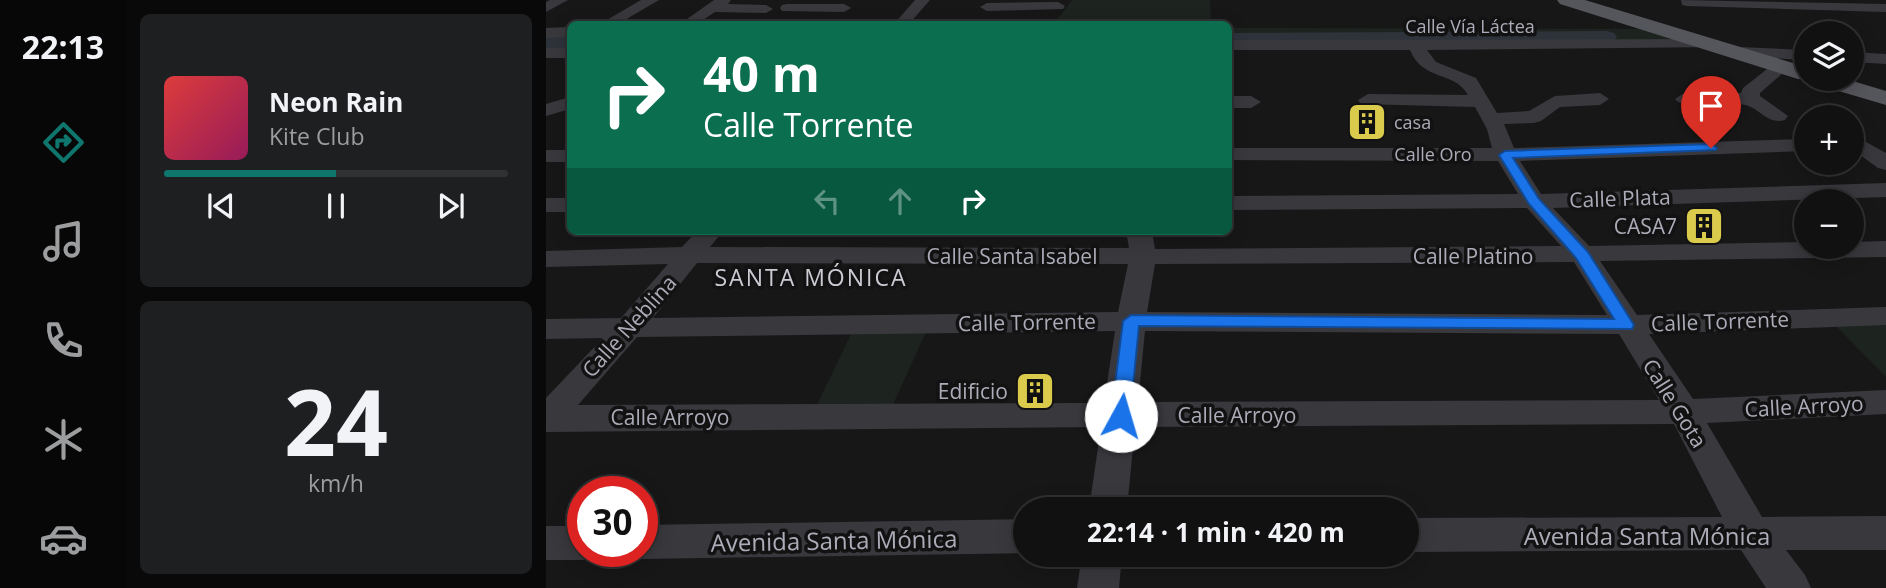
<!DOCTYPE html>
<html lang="en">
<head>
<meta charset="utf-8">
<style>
  body { margin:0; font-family:"Open Sans",sans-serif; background:#1e1f20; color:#f1f3f6; height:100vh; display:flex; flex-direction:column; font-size:26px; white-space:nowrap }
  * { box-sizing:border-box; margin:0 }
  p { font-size:23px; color:#9c9d9f }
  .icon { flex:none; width:38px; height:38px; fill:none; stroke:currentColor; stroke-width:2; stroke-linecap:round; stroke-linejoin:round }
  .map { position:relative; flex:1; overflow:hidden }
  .sheet { display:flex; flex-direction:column; gap:14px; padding:14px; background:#09090a; width:420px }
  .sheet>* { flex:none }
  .hud { position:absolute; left:21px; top:21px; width:665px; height:214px; border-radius:10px; box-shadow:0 4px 18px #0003,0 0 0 2px #303132; background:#0b6e4f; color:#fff; overflow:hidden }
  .tools { position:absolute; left:1248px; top:21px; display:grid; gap:14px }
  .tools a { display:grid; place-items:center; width:70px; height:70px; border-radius:50%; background:#111112; box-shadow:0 4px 18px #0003,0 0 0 2px #303132; font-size:35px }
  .speed { position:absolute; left:21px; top:476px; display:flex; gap:14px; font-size:35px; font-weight:700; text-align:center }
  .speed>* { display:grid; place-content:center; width:91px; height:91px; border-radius:50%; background:#111112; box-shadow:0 4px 18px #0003,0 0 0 2px #303132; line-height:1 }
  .speed .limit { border:10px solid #d22; background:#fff; color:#111 }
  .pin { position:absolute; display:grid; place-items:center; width:60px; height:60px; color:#fff; margin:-72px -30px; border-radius:50% 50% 50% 0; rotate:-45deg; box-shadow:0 0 7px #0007 }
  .pin .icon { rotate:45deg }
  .me { position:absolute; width:77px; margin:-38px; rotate:6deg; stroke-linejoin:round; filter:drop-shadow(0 0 5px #0008) }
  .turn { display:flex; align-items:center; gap:24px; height:147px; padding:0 21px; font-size:32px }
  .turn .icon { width:91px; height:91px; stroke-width:2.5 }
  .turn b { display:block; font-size:49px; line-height:60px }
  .lanes { display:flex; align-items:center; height:66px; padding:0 21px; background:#0003; justify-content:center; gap:35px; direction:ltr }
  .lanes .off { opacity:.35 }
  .sheet .tile { flex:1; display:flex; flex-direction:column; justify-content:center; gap:10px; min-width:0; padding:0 24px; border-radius:10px; background:#1e1f20 }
  .sheet .dial { align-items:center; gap:0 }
  .dial b { font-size:91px; line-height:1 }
  .song { display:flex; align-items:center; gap:21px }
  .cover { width:84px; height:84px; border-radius:10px; background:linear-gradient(135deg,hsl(0 70% 55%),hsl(330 70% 35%)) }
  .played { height:7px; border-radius:4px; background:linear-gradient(90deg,#0f766e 50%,#303132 50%) }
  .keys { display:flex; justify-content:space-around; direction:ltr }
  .trip { position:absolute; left:467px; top:497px; width:406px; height:70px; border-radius:35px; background:#111112; box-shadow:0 4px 18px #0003,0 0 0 2px #303132; font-weight:700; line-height:70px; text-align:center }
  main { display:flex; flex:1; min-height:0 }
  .dock { display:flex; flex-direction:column; width:126px; justify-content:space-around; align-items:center; background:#070707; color:#9c9d9f }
  .dock .icon { width:49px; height:49px }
  .dock .selected { color:#0f766e }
  .dock b { font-size:32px; color:#f1f3f6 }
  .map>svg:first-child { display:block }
</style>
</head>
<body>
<main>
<nav class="dock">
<b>22:13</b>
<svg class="icon selected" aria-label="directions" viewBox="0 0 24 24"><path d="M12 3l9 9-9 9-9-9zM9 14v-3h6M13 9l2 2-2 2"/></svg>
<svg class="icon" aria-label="music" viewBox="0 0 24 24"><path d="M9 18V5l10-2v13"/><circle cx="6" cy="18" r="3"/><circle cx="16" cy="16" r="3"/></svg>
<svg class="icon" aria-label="phone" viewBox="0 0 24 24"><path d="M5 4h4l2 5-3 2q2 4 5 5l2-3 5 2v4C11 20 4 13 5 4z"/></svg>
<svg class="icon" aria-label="climate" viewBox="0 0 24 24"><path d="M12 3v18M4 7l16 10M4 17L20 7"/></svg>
<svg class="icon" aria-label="car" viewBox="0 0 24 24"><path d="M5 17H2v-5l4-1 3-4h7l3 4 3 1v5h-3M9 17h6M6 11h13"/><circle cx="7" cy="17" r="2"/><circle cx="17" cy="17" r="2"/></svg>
</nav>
<section class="sheet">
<div class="tile">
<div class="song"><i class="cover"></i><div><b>Neon Rain</b><p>Kite Club</p></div></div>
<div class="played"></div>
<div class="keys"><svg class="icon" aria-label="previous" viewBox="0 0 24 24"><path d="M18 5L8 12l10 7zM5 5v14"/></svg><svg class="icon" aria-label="pause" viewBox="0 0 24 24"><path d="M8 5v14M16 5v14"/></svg><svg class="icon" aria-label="next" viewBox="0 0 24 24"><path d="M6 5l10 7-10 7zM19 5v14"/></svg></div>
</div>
<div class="tile dial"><b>24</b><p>km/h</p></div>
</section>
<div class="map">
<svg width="1340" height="588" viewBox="0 0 1340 588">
  <rect width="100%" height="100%" fill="#171718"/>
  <path fill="#1d231f" d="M526,0H664L665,24H508Z
    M682,28L1114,29L1166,44H683Z
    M1288,324L1340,325V377Z
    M380,332L345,409L268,411L305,334Z"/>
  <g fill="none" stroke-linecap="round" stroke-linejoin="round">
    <path fill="#2e333b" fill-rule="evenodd" d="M1061,31L1068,33L1071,37L1068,41L682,45V33Z
      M0,37H24V49H0Z"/>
    <path fill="#39383d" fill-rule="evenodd" d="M4,0H22L0,12V2Z
      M95,0H113L72,24H54Z
      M168,0H185L182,4L220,5L227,9L220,13L169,12L151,24H134Z
      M369,0H384L363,24H348Z
      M1135,0L1340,4V12L1141,6L1136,5Z
      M512,2L519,6L517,9L441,11L434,7L441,3Z
      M241,4H298L305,8L298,12L236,11L234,8L236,5Z
      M24,27V37L0,38V28Z
      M1166,39L1172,41L1174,44L1172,47L881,50L890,62L930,78L951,113L983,111L1009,96L1054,93L1063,99L1054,105L1014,107L995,121L988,123L958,124L968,148L1260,139V151L974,161L995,194L1340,183V197L1007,208L1043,246L1260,242V247H1306V242L1340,241V257L1054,261L1091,315L1340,307V325L1103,334L1147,399L1340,390V414L1161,423L1216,517L1340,516V550H1240L1259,575L1265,588H1220L1195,550L861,552V518L1176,517L1128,424L589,427L581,509H543L555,427L0,432V398L57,338L0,339V319L75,318L122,264L0,267V251L136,247L151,231H177L164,247L583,248L580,231H606L609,249L1015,246L981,208L682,210V196L972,194L952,161L682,160V148H946L941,129L929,107L815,104L812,100L822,94L922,95C908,70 877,82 864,50H682V40ZM1028,262L1061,315L601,312L609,264ZM151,263L582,264L572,312L107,318ZM569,331L558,403L32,405L91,337ZM599,331L1073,334L1113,400L592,402Z
      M1193,47L1260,50V60L1187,56L1185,52Z
      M0,48H24V58H0Z
      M1306,52L1340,54V64L1306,62Z
      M1236,61L1245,66L1214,93V96L1242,116L1239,120C1221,125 1214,108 1199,105C1182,101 1139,112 1129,99L1138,93H1195L1197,88L1230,62Z
      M682,96H705L715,102L705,108H682Z
      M24,97V109L0,116V104Z
      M1311,137L1340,153V170L1332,168L1306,149V138Z
      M0,150H24V162H0Z
      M0,198H24V212H0Z
      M480,519V553L96,559L81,551H96V525Z
      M0,526H37V551H53L51,555L37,560H0Z
      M536,555H576L573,588H531Z"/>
    <path fill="#55555c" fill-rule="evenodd" d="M1011,0H1039L1260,67V79H1300L1340,91V105L1269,84L1266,79H1252L1014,4Z"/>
  </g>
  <path fill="#1a73e8" stroke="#114b97" stroke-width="2" d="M1165,144L1171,148L1170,150L967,158L993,199L1042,252L1088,325L1086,329L593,326L584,416L581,421H568L565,416L577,321L585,315L1068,319L1030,258L983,204L953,155L959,151Z"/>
  <defs>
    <g id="building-square" transform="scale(2.0125)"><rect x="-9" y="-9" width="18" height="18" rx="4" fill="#dbcb4c" stroke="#121213"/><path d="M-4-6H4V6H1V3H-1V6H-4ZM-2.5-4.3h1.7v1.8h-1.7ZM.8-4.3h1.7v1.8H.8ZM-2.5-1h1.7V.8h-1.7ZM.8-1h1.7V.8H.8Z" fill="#111"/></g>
  </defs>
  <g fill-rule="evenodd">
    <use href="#building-square" x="821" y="122"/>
    <use href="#building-square" x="1158" y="226"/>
    <use href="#building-square" x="489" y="391"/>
  </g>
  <g text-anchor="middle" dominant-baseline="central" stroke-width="7" stroke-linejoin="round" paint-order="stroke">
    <g font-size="18" fill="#abacb7" stroke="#121213">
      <text x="924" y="26">Calle Vía Láctea</text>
      <text x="887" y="154">Calle Oro</text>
    </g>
    <g font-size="18" fill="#abacb7" stroke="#121213" text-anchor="start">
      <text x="848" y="122">casa</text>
    </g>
    <g font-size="21" fill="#abacb7" stroke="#121213">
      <text transform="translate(1074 198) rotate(-2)">Calle Plata</text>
      <text x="466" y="256">Calle Santa Isabel</text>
      <text x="927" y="256">Calle Platino</text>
      <text transform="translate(1174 321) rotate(-2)">Calle Torrente</text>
      <text transform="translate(481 322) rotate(-1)">Calle Torrente</text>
      <text transform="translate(83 326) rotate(-48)">Calle Neblina</text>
      <text transform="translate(1129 403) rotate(58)">Calle Gota</text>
      <text transform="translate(1258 406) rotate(-3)">Calle Arroyo</text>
      <text x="691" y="415">Calle Arroyo</text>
      <text x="124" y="417">Calle Arroyo</text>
    </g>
    <g font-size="21" fill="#abacb7" stroke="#121213" text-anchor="end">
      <text x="1131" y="226">CASA7</text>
      <text x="462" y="391">Edificio</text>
    </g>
    <g font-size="23" letter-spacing="2" fill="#cbcbd3" stroke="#121213">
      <text x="265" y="277">SANTA MÓNICA</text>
    </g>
    <g font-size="24" fill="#abacb7" stroke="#121213">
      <text x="1101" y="535">Avenida Santa Mónica</text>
      <text transform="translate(288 540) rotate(-1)">Avenida Santa Mónica</text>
    </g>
  </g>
</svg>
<div class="tools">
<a><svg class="icon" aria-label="layers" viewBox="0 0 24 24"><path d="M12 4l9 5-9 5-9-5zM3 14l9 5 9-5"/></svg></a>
<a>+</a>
<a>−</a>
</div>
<div class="speed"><div class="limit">30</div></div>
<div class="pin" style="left:1165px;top:148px;background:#d93025"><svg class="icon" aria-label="arrive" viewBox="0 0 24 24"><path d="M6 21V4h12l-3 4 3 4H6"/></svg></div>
<svg class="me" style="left:575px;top:416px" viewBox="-20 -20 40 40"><circle r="19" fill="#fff"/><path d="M0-13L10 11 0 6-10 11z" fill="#1a73e8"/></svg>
<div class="trip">22:14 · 1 min · 420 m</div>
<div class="hud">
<div class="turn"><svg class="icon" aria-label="right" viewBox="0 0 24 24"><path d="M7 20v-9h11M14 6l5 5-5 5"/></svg><div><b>40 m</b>Calle Torrente</div></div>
<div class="lanes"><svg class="icon off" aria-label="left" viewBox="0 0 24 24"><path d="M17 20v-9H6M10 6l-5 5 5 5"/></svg><svg class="icon off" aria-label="ahead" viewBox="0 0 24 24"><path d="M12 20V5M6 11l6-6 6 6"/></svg><svg class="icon" aria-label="right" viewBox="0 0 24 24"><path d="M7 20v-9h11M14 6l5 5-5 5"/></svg></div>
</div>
</div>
</main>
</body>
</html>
